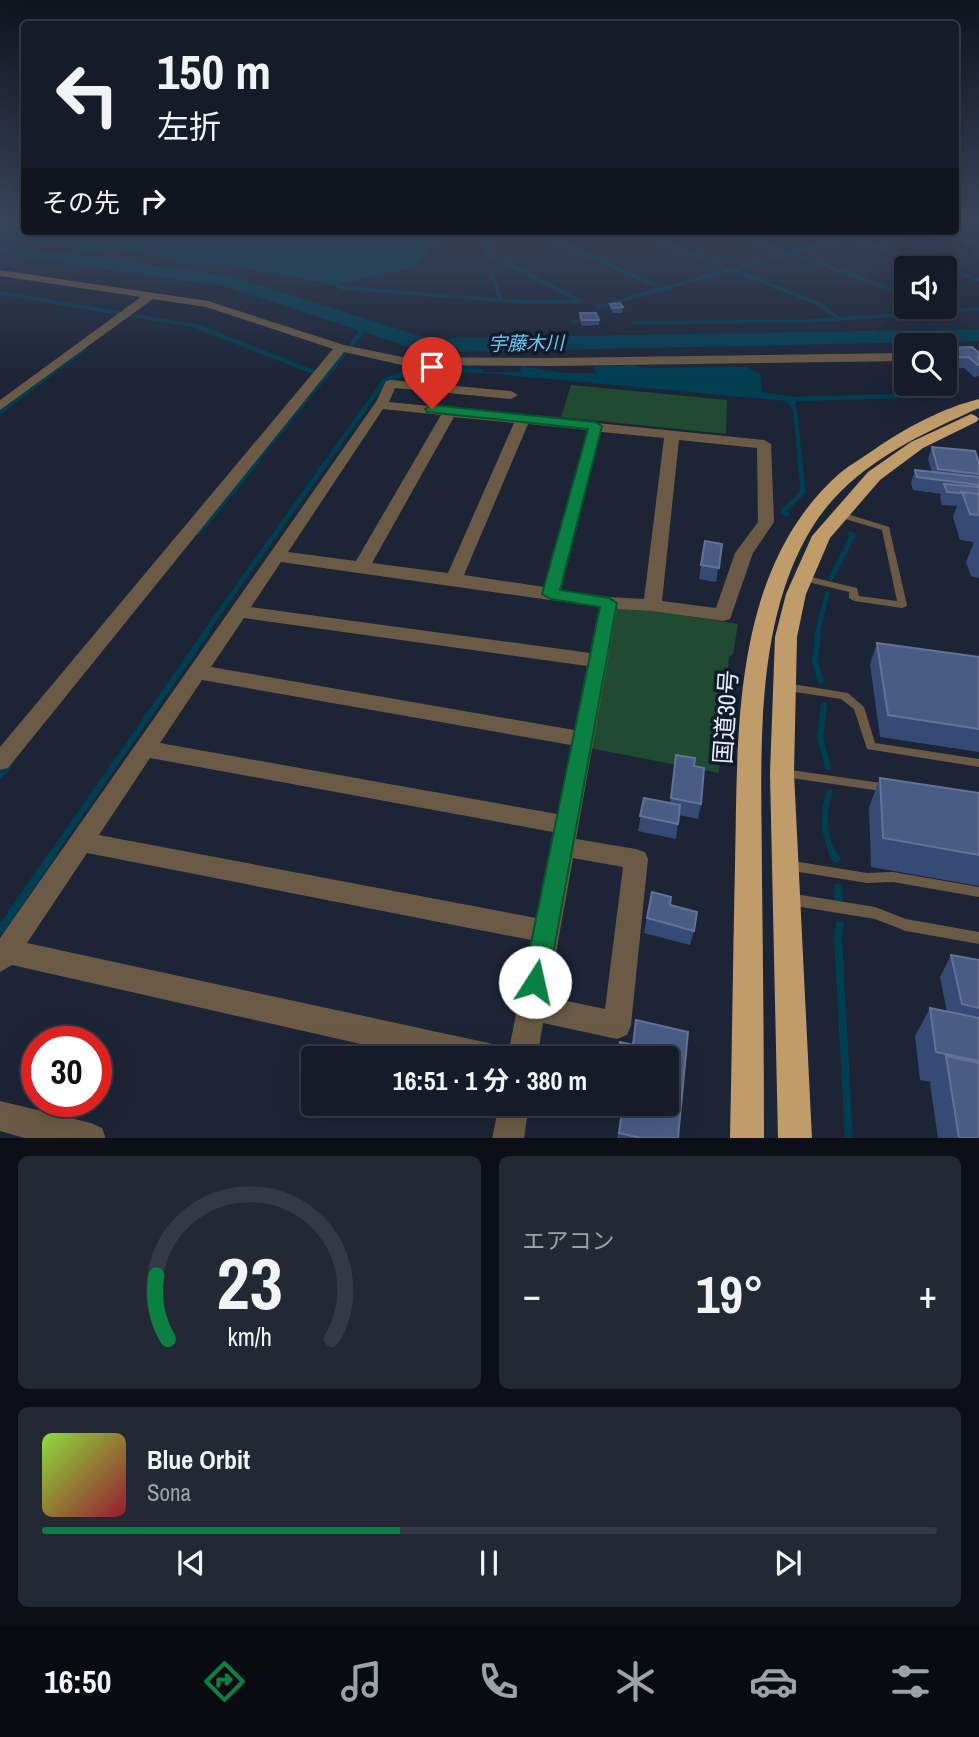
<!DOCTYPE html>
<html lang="ja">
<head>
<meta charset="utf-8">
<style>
  body { margin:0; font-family:"Archivo Narrow","Noto Sans JP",sans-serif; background:#222834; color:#f1f3f6; height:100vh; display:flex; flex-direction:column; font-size:26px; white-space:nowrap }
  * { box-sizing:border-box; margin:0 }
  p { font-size:23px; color:#9da1a8 }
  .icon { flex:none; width:38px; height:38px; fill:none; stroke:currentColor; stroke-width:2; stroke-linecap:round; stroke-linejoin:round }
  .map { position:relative; height:1138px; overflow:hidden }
  .side { display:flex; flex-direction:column; gap:18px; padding:18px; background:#0c0f16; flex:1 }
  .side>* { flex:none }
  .hud { position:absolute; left:21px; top:21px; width:938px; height:214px; border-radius:7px; box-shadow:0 7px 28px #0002,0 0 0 2px #343945; background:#151b28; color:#f1f3f6; overflow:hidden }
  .controls { position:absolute; left:894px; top:256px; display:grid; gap:14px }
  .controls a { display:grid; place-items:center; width:63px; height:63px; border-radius:7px; background:#151b28; box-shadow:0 7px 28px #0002,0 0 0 2px #343945; font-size:35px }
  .speed { position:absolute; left:21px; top:1026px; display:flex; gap:14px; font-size:35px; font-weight:700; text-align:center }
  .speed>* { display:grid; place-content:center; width:91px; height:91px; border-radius:50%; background:#151b28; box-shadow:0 7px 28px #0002,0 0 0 2px #343945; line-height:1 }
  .speed .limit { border:10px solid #d22; background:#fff; color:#111 }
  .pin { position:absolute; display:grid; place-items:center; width:60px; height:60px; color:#fff; margin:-72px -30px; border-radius:50% 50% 50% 0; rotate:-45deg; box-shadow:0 0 7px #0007 }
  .pin .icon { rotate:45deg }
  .me { position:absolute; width:77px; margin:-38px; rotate:10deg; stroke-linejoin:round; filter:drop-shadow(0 0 5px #0008) }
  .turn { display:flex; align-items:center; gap:24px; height:147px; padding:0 21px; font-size:32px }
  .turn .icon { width:91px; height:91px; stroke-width:2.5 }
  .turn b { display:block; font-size:49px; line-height:60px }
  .then { display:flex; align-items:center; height:66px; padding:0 21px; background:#0003; gap:14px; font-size:26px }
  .big { font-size:52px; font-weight:700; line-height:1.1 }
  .side .widget { flex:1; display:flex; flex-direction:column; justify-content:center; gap:10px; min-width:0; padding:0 24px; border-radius:10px; background:#222834 }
  .side .dial { align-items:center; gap:0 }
  .dial svg { height:182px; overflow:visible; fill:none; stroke:#343945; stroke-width:7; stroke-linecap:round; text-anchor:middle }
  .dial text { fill:#f1f3f6; stroke:none }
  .song { display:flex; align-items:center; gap:21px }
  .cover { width:84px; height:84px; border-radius:10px; background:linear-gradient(135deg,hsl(90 70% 55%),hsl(350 70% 35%)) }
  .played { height:7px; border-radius:4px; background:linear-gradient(90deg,#0b8043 40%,#343945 40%) }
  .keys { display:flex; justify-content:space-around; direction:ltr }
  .heat { display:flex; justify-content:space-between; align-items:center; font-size:38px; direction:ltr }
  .side .tiles { flex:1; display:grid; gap:18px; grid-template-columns:1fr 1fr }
  .widget:last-child { grid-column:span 2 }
  .trip { position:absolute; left:301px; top:1046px; width:378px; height:70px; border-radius:7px; background:#151b28; box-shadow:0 7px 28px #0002,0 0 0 2px #343945; font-weight:700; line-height:70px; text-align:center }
  .dock { display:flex; height:112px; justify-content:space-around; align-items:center; background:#080b10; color:#9da1a8 }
  .dock .icon { width:49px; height:49px }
  .dock .on { color:#0b8043 }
  .dock b { font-size:32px; color:#f1f3f6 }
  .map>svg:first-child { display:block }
</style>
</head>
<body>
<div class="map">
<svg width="979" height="1139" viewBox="0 0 979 1139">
  <rect width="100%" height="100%" fill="#1c2436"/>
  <path fill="#204b32" d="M571,385L727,400L726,434L561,417Z
    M622,606L738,624L733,654L729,657L719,773L589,748L615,609Z"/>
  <path fill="#003e52" d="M0,220H24V231H443L416,267L336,285L227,265L176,264L172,258L110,249L91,253L30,240L0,246Z
    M633,365L643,368L747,367L760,374L762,392L801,398L802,401H795L797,406L786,401L763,399L474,372H522L520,370L522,366L564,373H597L593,367L595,366Z"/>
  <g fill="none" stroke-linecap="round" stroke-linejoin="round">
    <path stroke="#003e52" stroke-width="3.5" d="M499,231L487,246V253L582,302
      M534,231L654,285
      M636,231L721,265
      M729,231L777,249
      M834,231L842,234
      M934,231L979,245
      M850,237L943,268
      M791,253L906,295
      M945,268L979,280
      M733,270L819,304L838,318
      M492,275L501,300
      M325,281L343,288L523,302H579
      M0,293L195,326
      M598,307L868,231
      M573,322L576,320
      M633,323L810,321L979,309"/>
    <path stroke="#003e52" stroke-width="4.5" d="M191,324L313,372
      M576,338L579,343
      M351,345L367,325
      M794,399L940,395
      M789,401L795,410L800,461
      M0,412L84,349
      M256,461L343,355
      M327,461L385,380L420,368L481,371"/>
    <path stroke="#003e52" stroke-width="5" d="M787,514L783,512L803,492L800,460
      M199,532L258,460
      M831,578L853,535L850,534
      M204,634L328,460
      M817,634L827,594"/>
    <path stroke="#003e52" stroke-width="6" d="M818,633L815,662L821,681
      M824,705L820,737L828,767
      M0,776L9,765
      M830,792C821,813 824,836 834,856
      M51,856L206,633"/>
    <path stroke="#003e52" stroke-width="8" d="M833,854L836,859
      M838,888L839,899
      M840,925L838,937L849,1139
      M0,930L53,854"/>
    <path fill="#003e52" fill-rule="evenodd" d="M0,244L230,276L420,336L450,338L979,329V341L450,352L409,347L228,287L0,254Z"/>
    <path fill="#6b5b46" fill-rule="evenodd" d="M835,512H841L889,527L907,605L905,607L902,608L854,601L849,598V592L800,580L799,578L800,576L803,575L857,588L859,596L897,601L882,530L835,516L834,514Z
      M786,683L848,693L864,707L875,743L979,759V767L867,749L854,709L841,699L782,690L781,687L782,684Z
      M784,769L888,784L892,785L894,788L892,791L888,792L784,777L780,776L778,773L780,770Z
      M787,860L867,873L893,872L979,887V897L893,882L867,883L787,870L783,869L781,865L783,861Z
      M789,893L875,907L906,919L979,932V944L906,931L875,919L789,905L785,903L783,899L785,895Z"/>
    <path fill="#6b5b46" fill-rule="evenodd" d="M0,270L208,301L344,345L402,357L550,358L906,353V361L550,366L402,365L344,352L8,768L0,770V747L333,349L206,307L153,299L0,410V400L141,297L0,276Z
      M391,380L511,391L518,395L511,399L395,388L389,402L764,440L771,444L774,522L753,553L730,619L723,621L652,611L617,609L576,839L636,849L645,852L648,859L631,1025L627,1035L617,1039L543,1023L537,1059H427L12,965L0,972V938L376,402L386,381ZM383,409L441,415L356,561L288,552ZM454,417L514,423L448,573L372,563ZM528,424L587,430L544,587L464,575ZM601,432L664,438L644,599L609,597L561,590ZM679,440L757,448L758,522L735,553L716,608L662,601ZM281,562L599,607L590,653L251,607ZM244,618L587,666L574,730L211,667ZM202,680L571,745L557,814L160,743ZM150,758L553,832L536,918L99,835ZM87,853L531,940L507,1059L503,1049L493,1044L27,943ZM573,858L623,867L605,1009L548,997Z
      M0,1101L91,1123L102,1128L106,1139H28L0,1131Z
      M499,1104H529L524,1139H492Z"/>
    <path fill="#c09c6b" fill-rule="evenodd" d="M979,399V408C917,436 851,466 813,526C751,625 762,766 762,879C763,965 764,1052 764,1139H730C732,1047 733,955 735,864C738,731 731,569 840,473C851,464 864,457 875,449C903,429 945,407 979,399Z
      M971,414L976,416L979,419L976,422L923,448L880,480L830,538L806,594L797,637L794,773L812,1139H778L770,773L775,637L786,594L812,536L868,472L911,442Z"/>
  </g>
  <path fill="#364a76" d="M610,304L623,307L622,313H613L610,309Z
    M580,313L599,320V325L582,326L579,318Z
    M945,348L979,353V376L974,377L964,368L945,369Z
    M932,447L979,463V578L971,576L966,562L974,542L960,540L953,517L957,506L942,505L940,497L941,494L913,490L911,483L915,470L932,472L928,459Z
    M705,541L722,544L716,582L699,579Z
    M877,643L979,657V752L880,737L870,664Z
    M676,755L694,766L701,804L698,819L679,815L676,839L638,831L644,798L670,803Z
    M880,778L979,793V886L871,867L869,807Z
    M652,892L670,905L694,931L690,945L644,933Z
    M951,955L979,960V1138H938L930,1084L931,1082L920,1080L915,1036L930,1008L947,1012L940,977Z
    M636,1020L688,1032L678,1138H617L622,1104H667V1059H617L620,1042L632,1045Z"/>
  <path fill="#495c84" stroke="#627397" stroke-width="2" d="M620,303L623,307L613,308L610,304Z
    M580,313H596L599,320H582Z
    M972,347L979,353V357H977L979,358V365H978L968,357L945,358V348Z
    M932,447L975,451L979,463V474L938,469Z
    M915,470L979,477V485L917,477Z
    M944,484L979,487V494L962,492L963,493L947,492Z
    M962,492L979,494V515L970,514Z
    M705,541L722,544L719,568L701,565Z
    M877,643L979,657V729L888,715Z
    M676,755L695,758L694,766L704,768L701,804L671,798Z
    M880,778L979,793V855L883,838Z
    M644,798L680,805L678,824L640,816Z
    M652,892L671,897L670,905L697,912L694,931L647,918Z
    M951,955L979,960V1008L962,1004Z
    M930,1008L979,1018V1061L936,1052Z
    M636,1020L688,1032L678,1138H641L619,1133L623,1104H667V1059H618L620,1042L633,1045Z
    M946,1056L979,1063V1138H959Z"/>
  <linearGradient id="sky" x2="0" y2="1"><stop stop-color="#0f141e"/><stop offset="0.58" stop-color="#3a455d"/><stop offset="1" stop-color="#3a455d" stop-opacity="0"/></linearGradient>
  <rect width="979" height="379" fill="url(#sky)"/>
  <path fill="#0b8043" stroke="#07532c" stroke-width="2" d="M432,405L595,422L602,426L560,590L609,598L617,603L548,982L544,990L535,994L526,990L523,982L600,607L551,599L542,594L588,429L427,412L425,409Z"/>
  <g text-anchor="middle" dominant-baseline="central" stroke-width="7" stroke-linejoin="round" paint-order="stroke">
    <g font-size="19" font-style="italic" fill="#64cef8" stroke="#121b2b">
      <text transform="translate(526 343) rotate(-1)">宇藤木川</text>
    </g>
    <g font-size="24" fill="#e9effb" stroke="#121b2b">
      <text transform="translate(725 717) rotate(-86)">国道30号</text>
    </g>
  </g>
</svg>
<div class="controls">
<a><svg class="icon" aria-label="sound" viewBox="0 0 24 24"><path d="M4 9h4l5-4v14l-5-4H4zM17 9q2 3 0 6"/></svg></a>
<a><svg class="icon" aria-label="search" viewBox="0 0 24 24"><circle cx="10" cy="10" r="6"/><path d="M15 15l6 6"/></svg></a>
</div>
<div class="speed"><div class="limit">30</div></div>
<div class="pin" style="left:432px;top:409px;background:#d93025"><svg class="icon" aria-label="arrive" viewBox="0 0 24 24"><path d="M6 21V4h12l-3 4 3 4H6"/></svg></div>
<svg class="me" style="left:535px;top:982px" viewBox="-20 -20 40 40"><circle r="19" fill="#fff"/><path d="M0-13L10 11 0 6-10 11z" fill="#0b8043"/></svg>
<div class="trip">16:51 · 1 分 · 380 m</div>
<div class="hud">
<div class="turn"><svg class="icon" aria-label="left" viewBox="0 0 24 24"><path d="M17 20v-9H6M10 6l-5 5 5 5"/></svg><div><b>150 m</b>左折</div></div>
<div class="then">その先<svg class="icon" aria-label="right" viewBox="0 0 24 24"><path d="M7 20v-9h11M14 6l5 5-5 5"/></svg></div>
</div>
</div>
<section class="side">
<div class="tiles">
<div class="widget dial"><svg viewBox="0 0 100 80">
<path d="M14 69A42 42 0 1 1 86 69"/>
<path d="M14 69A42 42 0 0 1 9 41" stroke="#0b8043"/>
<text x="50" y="56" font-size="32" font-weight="700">23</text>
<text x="50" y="72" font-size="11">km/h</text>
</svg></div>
<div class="widget"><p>エアコン</p>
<div class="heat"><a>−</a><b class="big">19°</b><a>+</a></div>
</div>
<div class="widget">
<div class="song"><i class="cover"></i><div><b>Blue Orbit</b><p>Sona</p></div></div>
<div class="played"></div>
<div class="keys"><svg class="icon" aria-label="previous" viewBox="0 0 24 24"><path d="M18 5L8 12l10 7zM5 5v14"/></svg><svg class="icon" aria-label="pause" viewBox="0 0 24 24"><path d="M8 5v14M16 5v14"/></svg><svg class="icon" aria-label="next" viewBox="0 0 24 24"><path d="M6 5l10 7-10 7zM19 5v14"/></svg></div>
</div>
</div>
</section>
<nav class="dock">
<b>16:50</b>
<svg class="icon on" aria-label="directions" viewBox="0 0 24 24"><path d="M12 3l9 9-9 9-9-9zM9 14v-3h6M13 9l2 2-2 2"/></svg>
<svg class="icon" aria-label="music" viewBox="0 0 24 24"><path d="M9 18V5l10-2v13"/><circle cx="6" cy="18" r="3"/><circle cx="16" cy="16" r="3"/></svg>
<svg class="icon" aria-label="phone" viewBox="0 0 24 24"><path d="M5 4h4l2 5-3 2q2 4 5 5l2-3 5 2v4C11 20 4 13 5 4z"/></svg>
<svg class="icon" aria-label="climate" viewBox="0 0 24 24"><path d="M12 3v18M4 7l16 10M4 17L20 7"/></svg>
<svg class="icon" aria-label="car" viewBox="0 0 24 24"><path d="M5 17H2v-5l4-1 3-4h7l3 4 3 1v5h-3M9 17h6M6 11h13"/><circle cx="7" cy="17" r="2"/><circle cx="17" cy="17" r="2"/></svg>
<svg class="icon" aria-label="filters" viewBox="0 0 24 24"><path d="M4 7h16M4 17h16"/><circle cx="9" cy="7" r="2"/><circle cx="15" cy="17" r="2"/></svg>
</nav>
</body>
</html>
